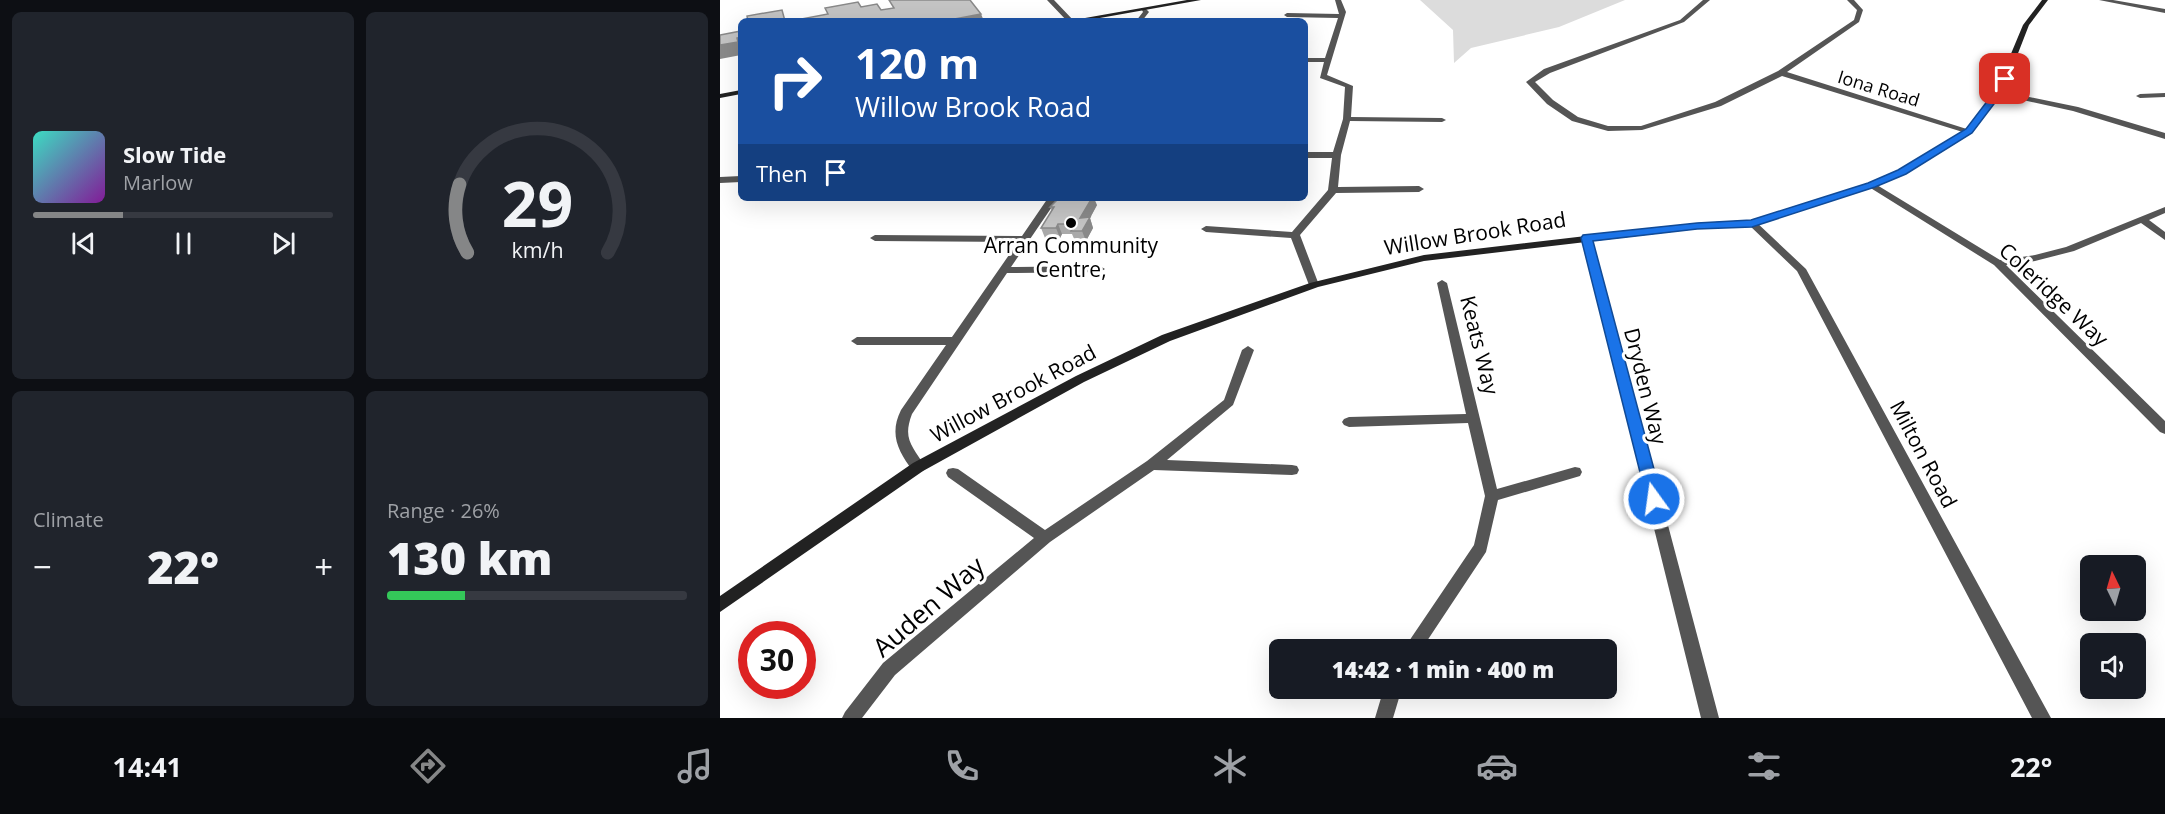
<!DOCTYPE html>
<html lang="en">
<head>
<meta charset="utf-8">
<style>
  body { margin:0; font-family:"Open Sans",sans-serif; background:#20242c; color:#f1f3f6; height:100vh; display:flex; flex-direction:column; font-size:22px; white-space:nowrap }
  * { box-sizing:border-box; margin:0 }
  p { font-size:20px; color:#9ea1a6 }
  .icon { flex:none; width:33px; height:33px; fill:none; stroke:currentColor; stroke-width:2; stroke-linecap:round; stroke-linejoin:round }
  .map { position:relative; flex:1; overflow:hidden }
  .side { display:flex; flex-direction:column; gap:12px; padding:12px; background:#0d0f14; width:720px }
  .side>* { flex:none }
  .banner { position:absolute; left:18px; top:18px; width:570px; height:183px; border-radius:9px; box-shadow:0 6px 24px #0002; background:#1a4fa0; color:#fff; overflow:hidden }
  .needle { width:39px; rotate:355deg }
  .buttons { position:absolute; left:1360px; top:555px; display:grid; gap:12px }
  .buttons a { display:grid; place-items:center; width:66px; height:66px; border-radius:9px; background:#171b24; box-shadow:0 6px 24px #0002; font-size:30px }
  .speed { position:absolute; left:18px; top:621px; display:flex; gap:12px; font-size:30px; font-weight:700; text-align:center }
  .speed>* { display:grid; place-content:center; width:78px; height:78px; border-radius:50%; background:#171b24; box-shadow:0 6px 24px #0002; line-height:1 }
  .speed .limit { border:9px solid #d22; background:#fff; color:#111 }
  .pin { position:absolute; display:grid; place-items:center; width:51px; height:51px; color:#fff; margin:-26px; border-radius:12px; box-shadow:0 3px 9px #0006 }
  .me { position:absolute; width:66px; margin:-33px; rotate:346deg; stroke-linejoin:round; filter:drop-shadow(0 0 4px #0008) }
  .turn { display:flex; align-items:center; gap:21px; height:126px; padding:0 18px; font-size:27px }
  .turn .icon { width:78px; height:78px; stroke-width:2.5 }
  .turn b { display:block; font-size:42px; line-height:51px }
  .then { display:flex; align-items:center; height:57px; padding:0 18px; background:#0003; gap:12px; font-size:22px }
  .big { font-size:45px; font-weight:800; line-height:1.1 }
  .side .tile { flex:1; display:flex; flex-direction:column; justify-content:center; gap:9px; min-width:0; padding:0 21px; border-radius:9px; background:#20242c }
  .side .dial { align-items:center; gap:0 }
  .dial svg { height:156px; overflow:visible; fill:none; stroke:#363941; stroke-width:7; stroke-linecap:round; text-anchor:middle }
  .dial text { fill:#f1f3f6; stroke:none }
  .song { display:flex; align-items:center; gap:18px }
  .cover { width:72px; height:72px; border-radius:9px; background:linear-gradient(135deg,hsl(170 70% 55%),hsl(290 70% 35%)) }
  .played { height:6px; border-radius:3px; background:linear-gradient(90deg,#858687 30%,#363941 30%) }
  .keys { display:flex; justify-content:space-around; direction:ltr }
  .heat { display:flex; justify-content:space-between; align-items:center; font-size:33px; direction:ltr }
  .charge { height:9px; border-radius:4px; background:linear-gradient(90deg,#34c759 26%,#363941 0) }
  .side .tiles { flex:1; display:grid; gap:12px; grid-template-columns:repeat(2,1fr) }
  .trip { position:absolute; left:549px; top:639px; width:348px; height:60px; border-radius:9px; background:#171b24; box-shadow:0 6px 24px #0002; font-weight:800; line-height:60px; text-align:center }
  .dock { display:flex; height:96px; justify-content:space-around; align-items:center; background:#090b0e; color:#9ea1a6 }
  .dock .icon { width:42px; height:42px }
  .dock .active { color:#858687 }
  .dock b { font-size:27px; color:#f1f3f6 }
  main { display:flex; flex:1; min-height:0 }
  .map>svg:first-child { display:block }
</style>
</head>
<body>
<main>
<section class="side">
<div class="tiles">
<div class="tile">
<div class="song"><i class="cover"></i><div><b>Slow Tide</b><p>Marlow</p></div></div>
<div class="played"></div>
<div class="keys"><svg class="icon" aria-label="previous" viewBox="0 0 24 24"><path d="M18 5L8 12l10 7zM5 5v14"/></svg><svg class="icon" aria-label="pause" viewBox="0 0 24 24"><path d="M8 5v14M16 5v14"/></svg><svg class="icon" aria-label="next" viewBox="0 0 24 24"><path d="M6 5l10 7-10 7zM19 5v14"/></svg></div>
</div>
<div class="tile dial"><svg viewBox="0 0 100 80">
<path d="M14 69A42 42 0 1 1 86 69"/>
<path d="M14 69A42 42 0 0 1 10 34" stroke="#858687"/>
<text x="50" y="56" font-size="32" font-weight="700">29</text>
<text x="50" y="72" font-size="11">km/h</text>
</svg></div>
<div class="tile"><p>Climate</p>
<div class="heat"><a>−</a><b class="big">22°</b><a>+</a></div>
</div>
<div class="tile"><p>Range · 26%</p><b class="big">130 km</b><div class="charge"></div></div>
</div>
</section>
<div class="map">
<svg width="1445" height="718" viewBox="0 0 1445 718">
  <rect width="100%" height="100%" fill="#fff"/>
  <path fill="#dcdcdc" d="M700,0H905L839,27L751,48L734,63L733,30Z"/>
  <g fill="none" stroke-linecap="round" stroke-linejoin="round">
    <path fill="#555" fill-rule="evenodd" d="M327,0H334L354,21H347Z
      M615,0H621L626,12L607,75L633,86L631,117L722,118L726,120L722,122L630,121L621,155L618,187L699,186L704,189L699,192L616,193L580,235L599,285L594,288L589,285L571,238L486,232L481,229L486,226L572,232L608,190L612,158H585V152H613L623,119L625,87L600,78L604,62H585V58H605L618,18L567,17L564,15L567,13L619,14Z
      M983,0H990L964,22L830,73L815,82L833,100L858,117L888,126H921L995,102L1058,71L1134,20L1137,10L1127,0H1134L1143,10L1139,22L1067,72L1253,131L1246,133L1062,76L1001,106L922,130L888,131L852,121L827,104L806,82L824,69L960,20Z
      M1379,0H1393L1445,9V13Z
      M421,8H425L429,12L422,21H416L423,12Z
      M1276,90L1358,107L1445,133V139L1353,111L1276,94Z
      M1445,93V97L1420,98L1416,96L1420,94Z
      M21,176V182L0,183V177Z
      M1152,182L1280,260L1315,255L1346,247L1445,207V213L1429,220L1445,232V240L1421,223L1354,251L1315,261L1286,265L1445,421V434L1440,432L1274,265L1149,187L1147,185Z
      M328,198H338L291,267L380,266L385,269L380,272L287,273L192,414C182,440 193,446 205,467L203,471L198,472L193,471C178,451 169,434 181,410L226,345H137L131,341L137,337H232L298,242L155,241L150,238L155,235L302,236Z
      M1032,220L1035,221L1086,269L1331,718H1312L1077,271L1029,225L1027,223Z
      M867,235L872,238L999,718H981L862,238Z
      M722,280L727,283L777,489L855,467L860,468L862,472L860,476L778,500L766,552L701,650H683L754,545L765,496L748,423L629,427L624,425L622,422L624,419L629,417L746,414L717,283Z
      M528,346L534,350L513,405L447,460L572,465L577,466L579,470L577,474L572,475L434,470L330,542L175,675L142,718H122L125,712L163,663L314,538L228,477L226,473L228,469L233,468L238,469L325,530L427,461L504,400L522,350Z
      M664,688H682L673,718H655Z"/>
    <path fill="#222" fill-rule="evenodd" d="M467,0H481L363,21H348Z
      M1322,0H1328L1309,25L1283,92L1252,133L1185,174L1155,187L1032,226L977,229L704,261L598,287L450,341L364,382L203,471L0,612V596L193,463L356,376L442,335L590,283L704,255L977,223L1031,220L1149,183L1179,170L1246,129L1275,92L1303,25Z
      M21,90V94L0,98V94Z"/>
  </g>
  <path fill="#a9a9a9" d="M377,205L370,218L373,228L366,241H355L352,234H342L340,238H325L321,228L332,211L330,207Z"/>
  <path fill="#898989" d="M261,14L264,21H224Z
    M21,37V55L0,59V45L17,38Z
    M372,198H374L377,205L370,218L373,228L366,241L362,231L360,218Z
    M338,224L342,234L340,238L336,228Z"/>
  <path fill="#c4c4c4" stroke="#898989" stroke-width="1.5" d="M169,0H250L261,14L224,21H71L108,14L105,8L138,2L141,7L157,4L161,10L174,8Z
    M62,10L65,21H28L27,16Z
    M21,31V37L17,38L18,42L0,45V35Z
    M339,198H372L360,218L370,217L362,231H351L355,224H338L336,228H321L334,207H330Z"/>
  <path fill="#1a73e8" stroke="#114b97" stroke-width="1.5" d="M1282,77L1290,79L1283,92L1252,133L1186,174L1155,187L1032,227L977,229L873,241L942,499L940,504L934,505L928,504L861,238L863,235L977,223L1031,220L1148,183L1178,170L1246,129L1275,91Z"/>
  <circle fill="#000" stroke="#fff" stroke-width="2" cx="351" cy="223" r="6"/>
  <g text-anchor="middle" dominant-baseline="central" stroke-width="6" stroke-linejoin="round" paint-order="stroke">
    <g font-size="18" fill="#000" stroke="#fff">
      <text transform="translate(1159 88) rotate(17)">Iona Road</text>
    </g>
    <g font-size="21" fill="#000" stroke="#fff">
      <text transform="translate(755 233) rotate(-9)">Willow Brook Road</text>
      <text transform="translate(1334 294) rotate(43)">Coleridge Way</text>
      <text transform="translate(760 345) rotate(76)">Keats Way</text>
      <text transform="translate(926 386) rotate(76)">Dryden Way</text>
      <text transform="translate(293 393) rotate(-28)">Willow Brook Road</text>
      <text transform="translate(1204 454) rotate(62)">Milton Road</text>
    </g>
    <g font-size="21" fill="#000" stroke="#fff">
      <text x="351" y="245">Arran Community<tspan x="351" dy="24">Centre,</tspan></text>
    </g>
    <g font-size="26" fill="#000" stroke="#fff">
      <text transform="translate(208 606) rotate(-41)">Auden Way</text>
    </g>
  </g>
</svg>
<div class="buttons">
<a><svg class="needle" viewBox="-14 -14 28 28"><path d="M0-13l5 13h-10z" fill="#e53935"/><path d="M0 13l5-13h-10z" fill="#9ea1a6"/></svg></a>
<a><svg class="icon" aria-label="sound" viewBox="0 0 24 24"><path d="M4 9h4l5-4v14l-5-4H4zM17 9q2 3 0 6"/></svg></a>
</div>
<div class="speed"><div class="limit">30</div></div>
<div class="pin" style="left:1285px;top:79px;background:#d93025"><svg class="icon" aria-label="arrive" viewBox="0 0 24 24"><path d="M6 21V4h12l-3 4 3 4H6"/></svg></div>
<svg class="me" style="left:934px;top:499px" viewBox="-20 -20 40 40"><circle r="17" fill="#1a73e8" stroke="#fff" stroke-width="3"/><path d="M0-11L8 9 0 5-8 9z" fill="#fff"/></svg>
<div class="trip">14:42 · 1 min · 400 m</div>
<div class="banner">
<div class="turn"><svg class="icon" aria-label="right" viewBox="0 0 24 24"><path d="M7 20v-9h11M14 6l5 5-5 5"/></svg><div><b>120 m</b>Willow Brook Road</div></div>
<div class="then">Then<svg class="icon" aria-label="arrive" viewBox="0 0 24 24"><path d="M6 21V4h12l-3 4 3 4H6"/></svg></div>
</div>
</div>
</main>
<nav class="dock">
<b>14:41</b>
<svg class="icon active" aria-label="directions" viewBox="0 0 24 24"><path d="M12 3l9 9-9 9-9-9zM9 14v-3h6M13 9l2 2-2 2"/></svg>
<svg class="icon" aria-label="music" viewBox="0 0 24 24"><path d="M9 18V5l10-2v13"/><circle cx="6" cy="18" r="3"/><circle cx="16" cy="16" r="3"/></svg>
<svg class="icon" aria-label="phone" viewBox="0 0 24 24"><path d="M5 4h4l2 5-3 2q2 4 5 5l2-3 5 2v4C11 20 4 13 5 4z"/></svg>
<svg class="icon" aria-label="climate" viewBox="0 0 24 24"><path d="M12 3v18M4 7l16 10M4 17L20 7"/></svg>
<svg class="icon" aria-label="car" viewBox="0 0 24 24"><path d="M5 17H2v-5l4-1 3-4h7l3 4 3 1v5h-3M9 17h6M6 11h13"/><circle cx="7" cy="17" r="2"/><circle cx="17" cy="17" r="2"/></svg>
<svg class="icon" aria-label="filters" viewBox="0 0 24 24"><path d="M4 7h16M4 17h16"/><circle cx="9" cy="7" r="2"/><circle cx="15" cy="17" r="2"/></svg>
<b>22°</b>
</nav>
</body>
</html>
